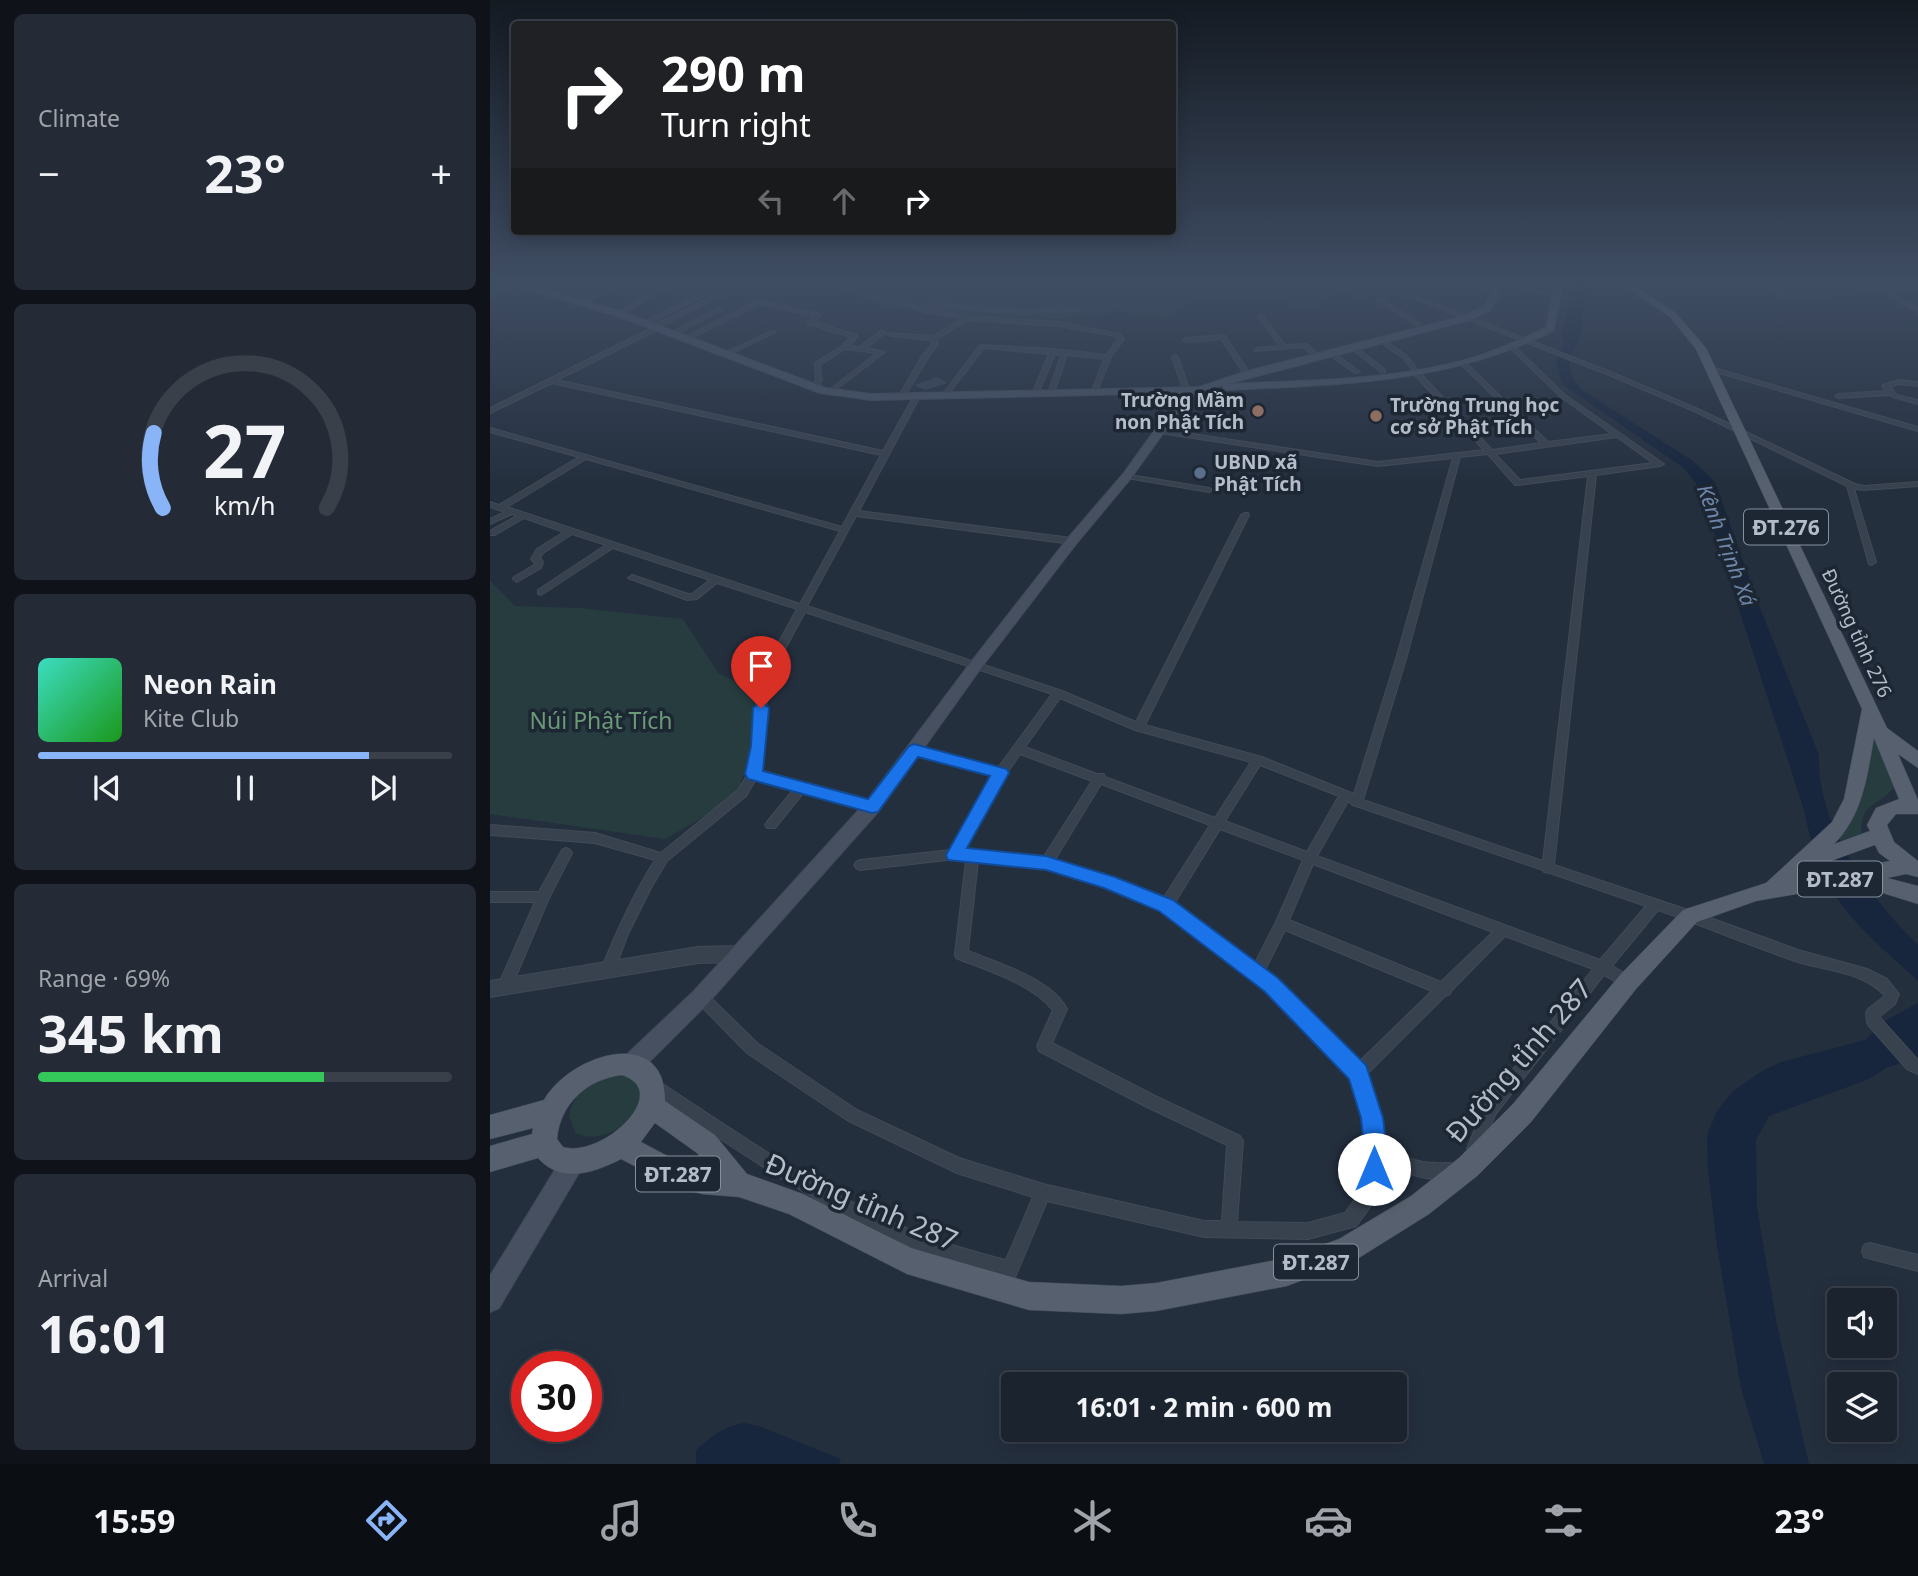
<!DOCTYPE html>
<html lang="en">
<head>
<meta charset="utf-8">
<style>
  body { margin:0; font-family:"Noto Sans",sans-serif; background:#242b36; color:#f1f3f6; height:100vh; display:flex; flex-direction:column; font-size:26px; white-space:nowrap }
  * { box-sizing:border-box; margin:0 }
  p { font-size:23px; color:#a0a4aa }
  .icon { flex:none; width:38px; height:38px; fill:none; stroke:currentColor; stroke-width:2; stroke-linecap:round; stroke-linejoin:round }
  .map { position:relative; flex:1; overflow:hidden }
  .details { display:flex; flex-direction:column; gap:14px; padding:14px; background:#0f1319; width:490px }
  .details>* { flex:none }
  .top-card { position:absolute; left:21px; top:21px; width:665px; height:214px; border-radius:7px; box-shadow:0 4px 18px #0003,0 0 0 2px #39404a; background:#202124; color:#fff; overflow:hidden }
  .tools { position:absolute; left:1337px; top:1288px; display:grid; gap:14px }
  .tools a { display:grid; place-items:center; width:70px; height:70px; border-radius:7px; background:#1b232e; box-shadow:0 4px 18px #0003,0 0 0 2px #39404a; font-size:35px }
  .speed { position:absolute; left:21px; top:1351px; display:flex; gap:14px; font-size:35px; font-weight:700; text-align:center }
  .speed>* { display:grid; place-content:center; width:91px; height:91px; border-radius:50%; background:#1b232e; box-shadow:0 4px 18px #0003,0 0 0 2px #39404a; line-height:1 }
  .speed .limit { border:10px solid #d22; background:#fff; color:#111 }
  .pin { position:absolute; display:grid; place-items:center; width:60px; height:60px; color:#fff; margin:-72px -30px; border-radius:50% 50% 50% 0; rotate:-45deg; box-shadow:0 0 7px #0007 }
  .pin .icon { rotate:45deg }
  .me { position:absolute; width:77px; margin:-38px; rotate:0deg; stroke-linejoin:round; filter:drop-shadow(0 0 5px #0008) }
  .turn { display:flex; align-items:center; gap:24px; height:147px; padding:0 35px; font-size:32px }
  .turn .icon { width:91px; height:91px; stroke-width:2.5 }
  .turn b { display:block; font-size:49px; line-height:60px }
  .lanes { display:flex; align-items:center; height:66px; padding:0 35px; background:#0003; justify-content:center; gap:35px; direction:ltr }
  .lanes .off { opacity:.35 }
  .big { font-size:52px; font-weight:700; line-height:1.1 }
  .details .tile { flex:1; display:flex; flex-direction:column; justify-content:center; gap:10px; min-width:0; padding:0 24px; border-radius:10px; background:#242b36 }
  .details .dial { align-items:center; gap:0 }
  .dial svg { height:182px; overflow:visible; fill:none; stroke:#39404a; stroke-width:7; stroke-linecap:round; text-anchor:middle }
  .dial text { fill:#f1f3f6; stroke:none }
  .song { display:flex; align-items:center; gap:21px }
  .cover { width:84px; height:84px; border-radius:10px; background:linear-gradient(135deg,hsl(170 70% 55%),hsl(120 70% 35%)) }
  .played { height:7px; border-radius:4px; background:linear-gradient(90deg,#8ab4f8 80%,#39404a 80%) }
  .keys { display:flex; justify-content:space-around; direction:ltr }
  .heat { display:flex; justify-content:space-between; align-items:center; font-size:38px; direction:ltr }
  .charge { height:10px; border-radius:5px; background:linear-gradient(90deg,#34c759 69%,#39404a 0) }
  .trip { position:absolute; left:511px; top:1372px; width:406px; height:70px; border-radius:7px; background:#1b232e; box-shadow:0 4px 18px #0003,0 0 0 2px #39404a; font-weight:700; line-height:70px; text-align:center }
  .tabs { display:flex; height:112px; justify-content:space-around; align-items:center; background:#0b0e12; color:#a0a4aa }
  .tabs .icon { width:49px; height:49px }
  .tabs .on { color:#8ab4f8 }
  .tabs b { font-size:32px; color:#f1f3f6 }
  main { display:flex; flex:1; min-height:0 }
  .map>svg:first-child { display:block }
</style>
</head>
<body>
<main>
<section class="details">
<div class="tile"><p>Climate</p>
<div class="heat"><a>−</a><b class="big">23°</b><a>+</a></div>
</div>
<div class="tile dial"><svg viewBox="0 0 100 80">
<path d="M14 69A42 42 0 1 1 86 69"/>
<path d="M14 69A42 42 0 0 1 10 36" stroke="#8ab4f8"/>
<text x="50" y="56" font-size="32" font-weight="700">27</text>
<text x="50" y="72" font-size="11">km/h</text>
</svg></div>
<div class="tile">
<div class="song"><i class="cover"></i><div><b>Neon Rain</b><p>Kite Club</p></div></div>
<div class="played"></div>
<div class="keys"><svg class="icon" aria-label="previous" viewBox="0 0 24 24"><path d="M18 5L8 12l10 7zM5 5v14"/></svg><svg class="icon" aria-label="pause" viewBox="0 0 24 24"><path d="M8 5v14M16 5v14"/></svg><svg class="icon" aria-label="next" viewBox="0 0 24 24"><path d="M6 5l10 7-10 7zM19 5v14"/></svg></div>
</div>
<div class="tile"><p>Range · 69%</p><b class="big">345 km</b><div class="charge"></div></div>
<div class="tile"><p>Arrival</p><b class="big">16:01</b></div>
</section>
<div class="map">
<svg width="1428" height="1464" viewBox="0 0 1428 1464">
  <rect width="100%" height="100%" fill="#242f3e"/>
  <path fill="#263c3f" d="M253,280H903L890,289L867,291L879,301L848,291L816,310L792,300L772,303H697L675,320L628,311L572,320L491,316L390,305L358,290L310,282L244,287Z
    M0,581L25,606L89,608L193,619L229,674L267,690L266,740L247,793L222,812L175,839L0,814Z
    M1384,736L1404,780V787C1389,808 1372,798 1371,834L1345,842Z
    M132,1073L147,1080C148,1085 151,1091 151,1096C148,1123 109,1146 86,1133L79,1117C83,1088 107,1080 132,1073Z"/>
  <path fill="#17263c" d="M1083,280H1097L1091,334L1079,362L1082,377L1092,390L1203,461L1225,482L1268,603L1329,755C1326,824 1381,899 1428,945V981C1404,958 1375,935 1355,909C1336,885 1319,840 1314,810L1218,514L1208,486L1194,468L1072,384L1066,362L1073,345L1072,334Z
    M1428,1003V1057L1396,1068L1379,1079L1279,1116L1266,1140L1267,1207L1286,1320L1319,1464H1274L1251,1388L1227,1246L1218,1170L1217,1135L1227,1111L1243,1091L1274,1070L1291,1062L1375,1040L1397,1020Z
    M254,1423L269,1426L351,1459L349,1464H206V1450C221,1437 234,1426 254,1423Z"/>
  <path fill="#364354" d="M447,377L458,383L435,390L424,385Z"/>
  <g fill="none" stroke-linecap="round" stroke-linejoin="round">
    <g stroke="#414a57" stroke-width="2">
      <path id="minor" d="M56,280H63L41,289L36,288Z
        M136,280H143L92,303L87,302Z
        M187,280H194L164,294L132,315L127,314L160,292Z
        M336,280H346L368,284L378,294L439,309L477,316L569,322L630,334L634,339L621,357L606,394L601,393L614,359L577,355L564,393L561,395L558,393L571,355L565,354L548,394L545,396L542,394L559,354L494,348L457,396H453V394L490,345L563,349L616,355L628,339L626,336L569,326L478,320L447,339L448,344L439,356L415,396L412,398L409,396L432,356L442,344L441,340L400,336L397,334L398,333L443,336L472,319L439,313L374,296L364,286Z
        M1025,280H1030L1035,289L1069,294L1066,296L1031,291Z
        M1231,280H1241L1238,282Z
        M1265,280C1276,279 1289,291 1301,294L1380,289L1365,280H1370L1388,289L1428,286V290L1400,291L1428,308V313L1397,294L1388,292L1301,298L1287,294Z
        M22,282L27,283L0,297V293Z
        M223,287L228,288L157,324L152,323Z
        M912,292H916L1123,373L1208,409L1365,484L1374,486L1428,482V486L1374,490L1364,489L1386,562L1382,565L1379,564L1357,486L1204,411L1119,375L912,294Z
        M229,293L234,294L169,327V329L67,380L393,451L424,396L429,395L430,396L369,511L582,538L586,541L582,544L366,516L317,606L572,691L646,722L751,515L755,513H758L759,515L655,725L772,757L864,794L906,659L963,458L888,466L670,433L666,431L670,429L888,462L994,450L923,373V371L913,358L889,341V339L891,338L917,356L930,373L1002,450L1051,443L972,365V363H976L1058,442L1122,434L1071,397L1019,347L1024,346L1075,395L1174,464L1170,466L1106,475L1064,865L1204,912L1308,950L1377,969L1397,979L1409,994L1405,1004L1390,1016L1391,1019L1428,1060V1074L1417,1069L1379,1026L1377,1022L1376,1013L1378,1009L1395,996C1373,971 1335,971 1305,961C1259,945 1214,926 1168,910L1122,966L1143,978L1145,982L1143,986L1138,988L1114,975L1005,1115L990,1154L985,1157L980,1154L977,1149L994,1106L1103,969L1015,936L962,990L960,994L955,996L876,1075L889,1118L893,1144C909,1156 927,1163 947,1163C955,1164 962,1161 969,1165L972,1170L969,1175C945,1185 914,1174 893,1162L891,1189L889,1195L866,1226L818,1239L714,1237L557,1201L523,1282L517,1284L511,1282L509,1274C478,1266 447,1258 417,1245C325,1205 241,1146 158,1091L156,1086L158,1081L163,1079L168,1081C249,1134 338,1197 428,1233C456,1245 486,1252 516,1260L543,1197L467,1173L357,1120L257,1053L206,1001L204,997L206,993L211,991L216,993L267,1043L367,1110L469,1158L553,1184L714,1221H732L737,1145L655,1106L549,1051L547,1046L563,1010C540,983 498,971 466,958L465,954L476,860L465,859L370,870L366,868L364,865L366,862L370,860L461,850L504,775L420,753L419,750L420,747L424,746L508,768L562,694L315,612L278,680L274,746L269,772L382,803L386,804L388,807L386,810L382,811L314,792L285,828H277L275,825L277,822L304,789L266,779L256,796L177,861L161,888L138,934L123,974L118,976L113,974L111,970C126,932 143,895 165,860L105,843L0,835V825L105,833L171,853L248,790L258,774L264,746L268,680L307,609L227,583L207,599L197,600L138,578L142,575L145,576L198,594H202L220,580L123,548L51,595L48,594V590L116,545L82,534L53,553L50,558L53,562L51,568L27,582L23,579L24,577L44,565L45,563L41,559L47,549L74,532L34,518L5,535H0V531L27,516L22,514L0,524V519L15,512L0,507V502L9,505L89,457L0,432V428L352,527L391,455L62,383L0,413V408L162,328V326ZM1127,437L1163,463L1030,480L1005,454ZM998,454L1025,485H1028L1098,476L1053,861L873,800L916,659L970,457ZM96,459L350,531L310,604L17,507ZM570,698L645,730L761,762L725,818L615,777L614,774H607L535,747ZM530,754L602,781L553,858L531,854L473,850L515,776ZM770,765L849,796L817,852L735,821ZM611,784L720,825L673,899L622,878L564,861ZM858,801L863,805L1053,870L1054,872L1060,873L1156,906L1110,960L827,856ZM730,829L813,860L786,922L764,965L684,904ZM488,861L531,864L556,868L615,886L672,909L776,989L862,1077L875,1118L878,1148L875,1186L855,1213L818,1223L747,1222L753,1141L750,1136L665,1096L562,1043L577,1009C562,979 508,963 478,951ZM823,864L1003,932L951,982L799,920ZM795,930L942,991L868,1063L786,981L774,972Z
        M890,298L892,299L938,329L933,330L888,301L887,300Z
        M268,300L330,314V316L324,322L367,335V337L359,346L369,347L391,331H395V333L376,348L395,352L340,394L337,392L338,391L387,353L355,349L330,365L332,380L327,389H323L322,388L326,380L325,363L352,346L361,337L318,324V322L324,316L269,304L197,340L192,339Z
        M440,303L532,310L588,307L591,309L588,311L532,314L438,306V304Z
        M228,308L233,309L184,335L179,334Z
        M769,316H773L795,345L816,344L829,355L824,356L813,347L765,351L764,350L767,348L790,346L768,317Z
        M281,331L286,332L238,355L233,354Z
        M733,335L735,336L760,374L759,375H755L731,339L696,342L693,340L696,338Z
        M861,346H865L895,370V372H891L861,348Z
        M837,351H841L870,372L865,373L837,353Z
        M685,355L688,357L699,389L698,390L693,389L682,357Z
        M1221,367L1428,427V431L1219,370L1218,369Z
        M1409,380L1428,382V386L1409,384L1400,387L1407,395L1428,400V404L1403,397L1400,395L1348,398L1345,396L1348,394L1396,391L1392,386L1393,385Z
        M634,474L719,488L723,490L719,492L637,478L633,476Z
        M76,848L80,850L82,853L59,898L20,990L15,992L10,990L8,986L45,902H0V892H49L72,850Z
        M1380,1243L1428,1255V1271L1374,1257L1372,1251L1374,1245Z"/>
    </g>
    <g stroke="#414a57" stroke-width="2">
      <path id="tertiary" d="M250,946L256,949L259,954L256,959L250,962L208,963L0,997V981L208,947Z"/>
    </g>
    <g stroke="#414a57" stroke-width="2">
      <path id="secondary" d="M8,280H20L133,312L336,388L381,394L709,387L754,372L974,316L994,306L1002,292L983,280C995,280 1004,282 1010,292L1000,310L980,320L737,384C818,380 903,381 982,358C1008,350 1032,339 1056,328L1066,280H1074L1063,331C954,384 855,384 737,390L733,389V385L705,395L695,403L641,478L586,544L491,668L388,812L218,1003L149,1072L141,1075L133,1072L130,1065L133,1058L204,991L376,802L481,662L578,538L633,474L687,399L694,393L381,400L330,393L127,316Z
        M82,1152L90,1155L93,1163L90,1171L9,1308L0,1312V1276L74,1155Z"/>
    </g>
    <g stroke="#414a57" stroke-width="1">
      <path id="primary" d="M1126,280H1136L1186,313L1216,348L1397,728L1428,751V768L1408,754L1428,800V814H1406L1397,825L1404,842L1428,861V877L1416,874L1397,878L1428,886V904L1364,884L1266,901L1207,922L1146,989L1041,1122L987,1176L939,1214L867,1259L797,1286L666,1311L631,1314L539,1310L417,1274L299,1214L249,1197L212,1194L181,1185L131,1159C104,1173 71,1184 48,1158L0,1172V1146L42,1134L43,1128L0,1139V1115L54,1100C80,1054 176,1024 175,1101L225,1135L257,1174L313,1194L421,1248L539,1282L631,1286L666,1283L797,1258L849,1239L921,1196L969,1158L1023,1104L1130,975L1193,910L1276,883L1342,822L1354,799L1372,709L1206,349L1180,317ZM1384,738L1409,799L1386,808L1377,825L1380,831L1344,844C1373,815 1377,776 1384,738ZM1385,845L1389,853L1400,861L1310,877L1319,869ZM132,1075C184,1092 111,1159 73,1147L67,1139C70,1104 97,1079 132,1075ZM165,1123L207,1153L220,1169L185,1160L151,1142Z"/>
    </g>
    <use href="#minor" fill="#38414e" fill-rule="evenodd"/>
    <use href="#tertiary" fill="#38414e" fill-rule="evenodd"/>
    <use href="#secondary" fill="#465061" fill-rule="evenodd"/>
    <use href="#primary" fill="#56606e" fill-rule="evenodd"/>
  </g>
  <linearGradient id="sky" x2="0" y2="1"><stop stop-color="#141a22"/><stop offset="0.58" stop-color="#3f4d63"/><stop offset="1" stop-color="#3f4d63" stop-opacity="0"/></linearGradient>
  <rect width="1428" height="485" fill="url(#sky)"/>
  <path fill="#1a73e8" stroke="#114b97" stroke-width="2" d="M271,702L279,708L273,771L378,799L419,746L424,744L517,769L519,773L477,848L556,856L625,877L683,900L788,978L876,1065L893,1118L897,1148L893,1177L884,1180L876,1177L873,1169L874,1148L871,1118L859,1079L774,991L669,911L614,888L556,870L458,860L456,855L500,776L428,757L388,812L382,813L258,779L255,774L261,746L263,708Z"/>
  <g fill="#8d6e63" stroke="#1d2633" stroke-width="2.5">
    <circle cx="768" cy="411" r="7"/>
    <circle cx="886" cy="416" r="7"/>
  </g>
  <circle fill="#5c6f8a" stroke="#1d2633" stroke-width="2.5" cx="710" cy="473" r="7"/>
  <g text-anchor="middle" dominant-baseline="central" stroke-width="7" stroke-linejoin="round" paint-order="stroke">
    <g font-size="19" font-weight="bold" fill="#b4bcc9" stroke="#1d2633" text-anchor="start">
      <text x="754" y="400" text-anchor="end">Trường Mầm<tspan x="754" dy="22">non Phật Tích</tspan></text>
      <text x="900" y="405">Trường Trung học<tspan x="900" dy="22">cơ sở Phật Tích</tspan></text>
      <text x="724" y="462">UBND xã<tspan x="724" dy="22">Phật Tích</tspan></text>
    </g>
    <g font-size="19" fill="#b4bcc9" stroke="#1d2633">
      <text transform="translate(1367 633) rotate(65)">Đường tỉnh 276</text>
    </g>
    <g fill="#1d2633" stroke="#878f9c" stroke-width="2">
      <rect x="1254" y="509.5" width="84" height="35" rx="5"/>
      <rect x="1308" y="861.5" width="84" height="35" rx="5"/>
      <rect x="146" y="1156.5" width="84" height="35" rx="5"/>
      <rect x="784" y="1244.5" width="84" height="35" rx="5"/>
    </g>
    <g font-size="21" font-weight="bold" fill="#b4bcc9">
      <text x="1296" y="527">ĐT.276</text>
      <text x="1350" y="879">ĐT.287</text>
      <text x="188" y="1174">ĐT.287</text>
      <text x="826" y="1262">ĐT.287</text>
    </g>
    <g font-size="21" font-style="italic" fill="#6d86a8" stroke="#1d2633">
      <text transform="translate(1237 545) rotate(69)">Kênh Trịnh Xá</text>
    </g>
    <g font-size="23" fill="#6b9a76" stroke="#1d2633">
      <text x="111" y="720">Núi Phật Tích</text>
    </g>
    <g font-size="28" fill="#b4bcc9" stroke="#1d2633">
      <text transform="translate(1028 1060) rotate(-49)">Đường tỉnh 287</text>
      <text transform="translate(372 1201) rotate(23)">Đường tỉnh 287</text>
    </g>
  </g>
</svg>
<div class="tools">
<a><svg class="icon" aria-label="sound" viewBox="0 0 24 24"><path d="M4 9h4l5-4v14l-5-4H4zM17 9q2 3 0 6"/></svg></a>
<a><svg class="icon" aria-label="layers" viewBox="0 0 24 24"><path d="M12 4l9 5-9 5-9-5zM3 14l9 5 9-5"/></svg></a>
</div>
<div class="speed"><div class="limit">30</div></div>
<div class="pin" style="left:271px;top:708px;background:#d93025"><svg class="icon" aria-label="arrive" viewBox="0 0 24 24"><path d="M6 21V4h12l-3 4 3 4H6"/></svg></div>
<svg class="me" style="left:884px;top:1169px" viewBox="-20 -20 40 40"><circle r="19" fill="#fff"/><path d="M0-13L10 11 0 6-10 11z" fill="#1a73e8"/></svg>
<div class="trip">16:01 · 2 min · 600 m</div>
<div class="top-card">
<div class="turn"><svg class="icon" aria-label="right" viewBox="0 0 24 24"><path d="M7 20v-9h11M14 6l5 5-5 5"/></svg><div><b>290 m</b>Turn right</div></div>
<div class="lanes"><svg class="icon off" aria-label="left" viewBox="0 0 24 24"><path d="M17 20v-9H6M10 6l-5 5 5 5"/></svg><svg class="icon off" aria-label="ahead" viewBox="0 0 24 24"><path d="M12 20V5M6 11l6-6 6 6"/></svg><svg class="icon" aria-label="right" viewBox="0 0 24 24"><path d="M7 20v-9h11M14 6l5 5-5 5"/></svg></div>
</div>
</div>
</main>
<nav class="tabs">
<b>15:59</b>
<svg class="icon on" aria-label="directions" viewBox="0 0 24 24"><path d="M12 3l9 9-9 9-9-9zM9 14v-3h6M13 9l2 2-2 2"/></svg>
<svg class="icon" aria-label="music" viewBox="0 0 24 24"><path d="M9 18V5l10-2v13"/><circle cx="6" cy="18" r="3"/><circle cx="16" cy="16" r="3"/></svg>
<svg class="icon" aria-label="phone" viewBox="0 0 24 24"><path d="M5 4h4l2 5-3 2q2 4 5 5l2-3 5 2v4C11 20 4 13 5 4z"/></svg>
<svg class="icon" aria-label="climate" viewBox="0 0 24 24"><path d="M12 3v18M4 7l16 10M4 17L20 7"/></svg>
<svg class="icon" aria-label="car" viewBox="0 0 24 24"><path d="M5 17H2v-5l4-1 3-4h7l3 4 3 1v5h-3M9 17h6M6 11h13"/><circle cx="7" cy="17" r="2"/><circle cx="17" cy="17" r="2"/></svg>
<svg class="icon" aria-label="filters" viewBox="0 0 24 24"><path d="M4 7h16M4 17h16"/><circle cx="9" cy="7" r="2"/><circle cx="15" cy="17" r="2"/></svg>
<b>23°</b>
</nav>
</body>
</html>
